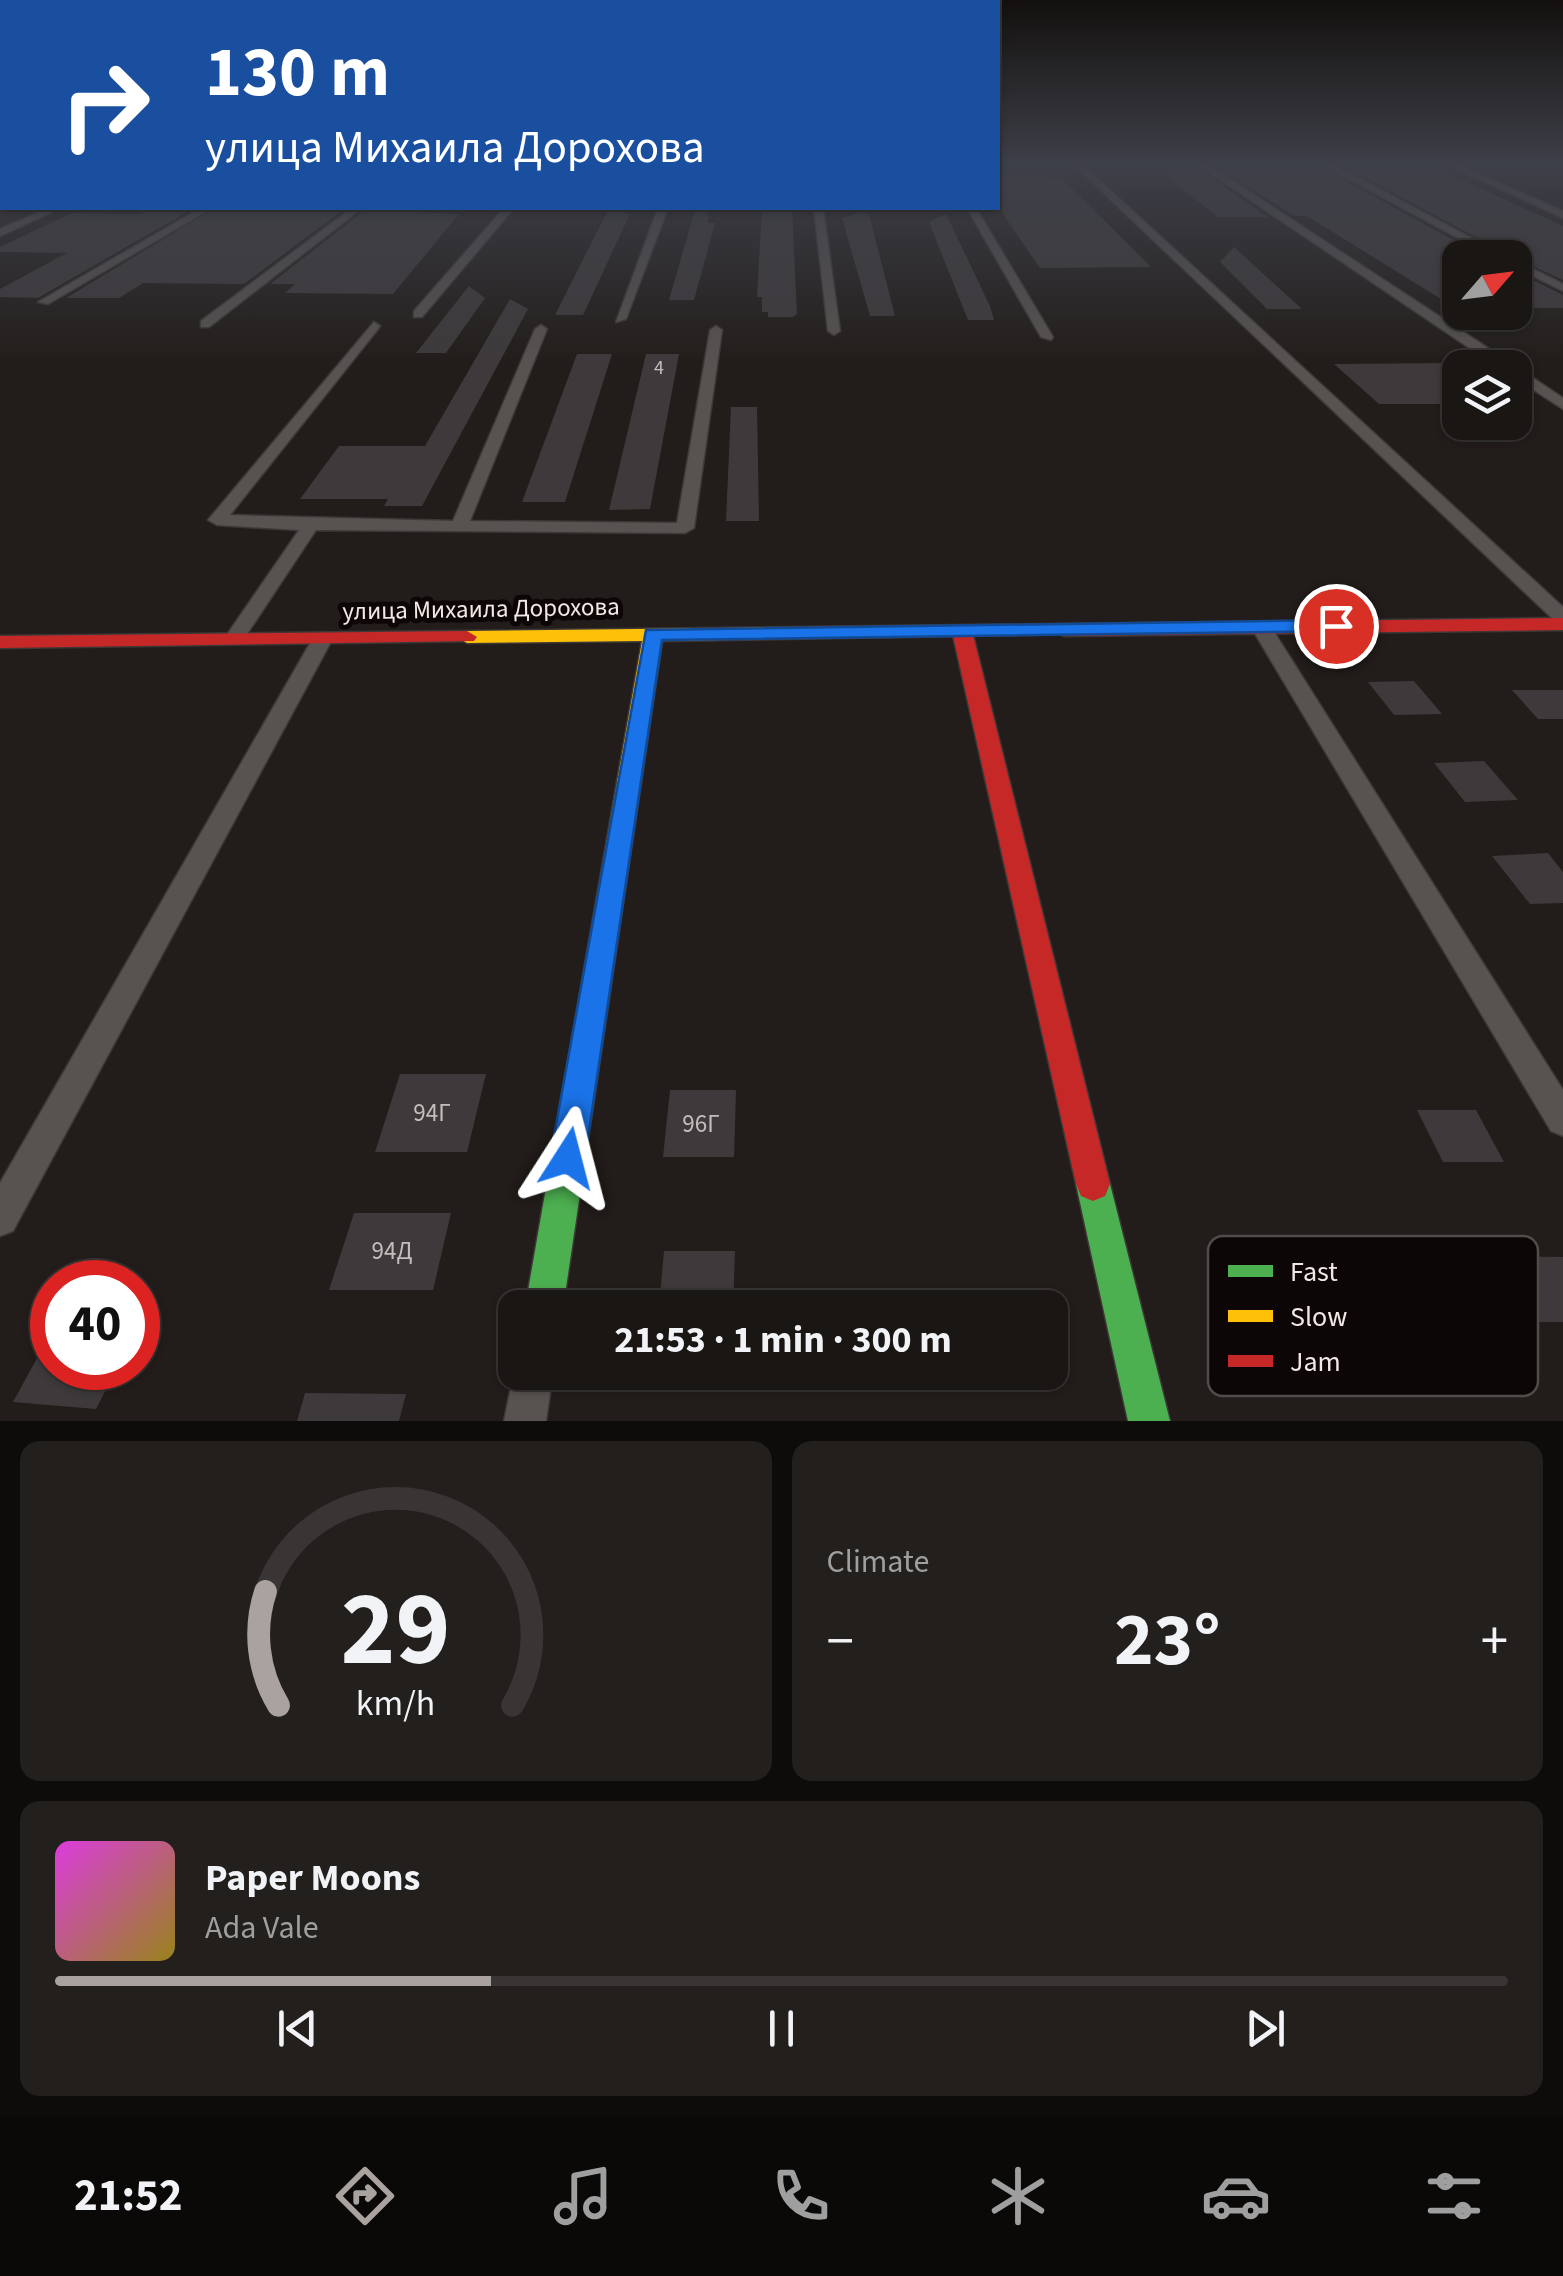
<!DOCTYPE html>
<html lang="en">
<head>
<meta charset="utf-8">
<style>
  body { margin:0; font-family:"Source Sans 3",sans-serif; background:#231f1d; color:#f1f3f6; height:100vh; display:flex; flex-direction:column; font-size:38px; white-space:nowrap }
  * { box-sizing:border-box; margin:0 }
  p { font-size:32px; color:#9f9fa0 }
  .icon { flex:none; width:55px; height:55px; fill:none; stroke:currentColor; stroke-width:2; stroke-linecap:round; stroke-linejoin:round }
  .map { position:relative; height:1421px; overflow:hidden }
  .details { display:flex; flex-direction:column; gap:20px; padding:20px; background:#0e0c0b; flex:1 }
  .details>* { flex:none }
  .hud { position:absolute; left:0px; top:0px; width:1000px; height:210px; box-shadow:0 2px 8px #0004,0 0 0 2px #383534; background:#1a4fa0; color:#fff; overflow:hidden }
  .needle { width:65px; rotate:62deg }
  .fabs { position:absolute; left:1442px; top:240px; display:grid; gap:20px }
  .fabs a { display:grid; place-items:center; width:90px; height:90px; border-radius:20px; background:#1a1614; box-shadow:0 2px 8px #0004,0 0 0 2px #383534; font-size:50px }
  .speed { position:absolute; left:30px; top:1260px; display:flex; gap:20px; font-size:50px; font-weight:700; text-align:center }
  .speed>* { display:grid; place-content:center; width:130px; height:130px; border-radius:50%; background:#1a1614; box-shadow:0 2px 8px #0004,0 0 0 2px #383534; line-height:1 }
  .speed .limit { border:15px solid #d22; background:#fff; color:#111 }
  .pin { position:absolute; display:grid; place-items:center; width:85px; height:85px; color:#fff; margin:-42px; border:5px solid #fff; border-radius:50%; box-shadow:0 2px 10px #0007 }
  .me { position:absolute; width:110px; margin:-55px; rotate:9deg; stroke-linejoin:round; filter:drop-shadow(0 0 8px #0008) }
  .turn { display:flex; align-items:center; gap:35px; height:210px; padding:0 40px; font-size:45px }
  .turn .icon { width:130px; height:130px; stroke-width:2.5 }
  .turn b { display:block; font-size:70px; line-height:85px }
  .big { font-size:75px; font-weight:700; line-height:1.1 }
  .details .card { flex:1; display:flex; flex-direction:column; justify-content:center; gap:15px; min-width:0; padding:0 35px; border-radius:20px; background:#231f1d }
  .details .dial { align-items:center; gap:0 }
  .dial svg { height:260px; overflow:visible; fill:none; stroke:#383534; stroke-width:7; stroke-linecap:round; text-anchor:middle }
  .dial text { fill:#f1f3f6; stroke:none }
  .song { display:flex; align-items:center; gap:30px }
  .cover { width:120px; height:120px; border-radius:15px; background:linear-gradient(135deg,hsl(300 70% 55%),hsl(50 70% 35%)) }
  .played { height:10px; border-radius:5px; background:linear-gradient(90deg,#a9a29f 30%,#383534 30%) }
  .keys { display:flex; justify-content:space-around; direction:ltr }
  .heat { display:flex; justify-content:space-between; align-items:center; font-size:55px; direction:ltr }
  .details .tiles { flex:1; display:grid; gap:20px; grid-template-columns:1fr 1fr }
  .card:last-child { grid-column:span 2 }
  .trip { position:absolute; left:498px; top:1290px; width:570px; height:100px; border-radius:20px; background:#1a1614; box-shadow:0 2px 8px #0004,0 0 0 2px #383534; font-weight:700; line-height:100px; text-align:center }
  .tabs { display:flex; height:160px; justify-content:space-around; align-items:center; background:#0a0908; color:#9f9fa0 }
  .tabs .icon { width:70px; height:70px }
  .tabs .on { color:#a9a29f }
  .tabs b { font-size:45px; color:#f1f3f6 }
  .map>svg:first-child { display:block }
</style>
</head>
<body>
<div class="map">
<svg width="1563" height="1421" viewBox="0 0 1563 1421">
  <rect width="100%" height="100%" fill="#221d1a"/>
  <path fill="#3e3a3b" d="M1225,167L1322,168L1486,258H1460L1457,309L1307,216H1294L1226,172H1232Z
    M1406,167L1440,170L1563,226V280L1513,257L1347,168Z
    M1161,172H1202L1268,217H1218Z
    M998,177L1062,178L1151,267L1040,268L998,207Z
    M152,208H194L38,298L0,297V289L67,253L0,252V247L72,213L140,214Z
    M215,208L343,210L244,284L143,283L119,298H66Z
    M609,208L630,214L583,315H555Z
    M762,208L792,209L797,314L793,317H768V312H762V297H757Z
    M365,210L459,214L393,294L285,293L295,284H270Z
    M695,210L709,213L708,223H715L694,300H669Z
    M862,212L869,214L895,316H870L842,218Z
    M946,214L990,306L994,320H968L929,222Z
    M1234,247L1302,309H1267L1220,262Z
    M1515,271L1563,295V308H1515Z
    M469,286L485,298L446,353H416Z
    M510,299L528,309L422,506H384L388,499H300L339,446H425Z
    M577,354H612L565,502H522Z
    M646,354H679L650,509L609,510Z
    M1450,363L1460,371V404H1379L1334,364Z
    M731,407H757L759,521H726Z
    M1414,681L1442,714L1394,715L1368,682Z
    M1512,690H1563V719H1538Z
    M1484,761L1518,800L1465,802L1434,763Z
    M1548,853L1563,872V903L1530,904L1492,856Z
    M400,1074H486L467,1152H375Z
    M670,1090H736L734,1157H663Z
    M1417,1110H1476L1504,1162H1443Z
    M354,1213H451L433,1290H329Z
    M664,1251H735L733,1308H659Z
    M1495,1256L1563,1257V1322H1528Z
    M52,1331V1368H117L96,1409L13,1402Z
    M305,1393L406,1394L399,1421H297Z"/>
  <g fill="none" stroke-linecap="round" stroke-linejoin="round">
    <g stroke="#3d3837" stroke-width="3">
      <path id="street" d="M1075,166H1084L1563,607V624L1556,622Z
        M1200,166H1210L1520,369L1563,398V409L1515,378V368H1499Z
        M1325,166H1336L1509,258H1495Z
        M1450,166H1461L1563,211V218Z
        M49,208H61L0,236V229Z
        M201,208H212L48,304L38,302Z
        M352,208H362L209,327H201V321Z
        M504,208H514L422,317H414V311Z
        M658,208H668L626,319L616,322Z
        M814,208H823L840,331L834,335L828,331Z
        M967,208H976L1053,337L1051,340L1041,337Z
        M1515,260L1563,284V291L1515,267Z
        M374,322L380,326L378,329L230,515L453,521L535,329L541,325L547,329L470,521L677,523L710,330L716,326L722,330L694,528L685,533L316,530L241,643H227L224,639L299,530L217,525L208,520Z
        M1261,621L1271,627L1563,1090V1136L1551,1131L1251,627Z
        M323,632L333,638L13,1231L0,1236V1183L313,638Z
        M515,1367V1372H553L546,1421H504Z"/>
    </g>
    <g stroke="#3d3837" stroke-width="3">
      <path id="fast" d="M629,773L638,776L641,782L563,1308H525L617,782L620,776Z
        M1093,1167L1105,1172L1110,1184L1170,1421H1128L1076,1184L1081,1172Z"/>
    </g>
    <g stroke="#3d3837" stroke-width="3">
      <path id="slow" d="M1064,624L1071,626L1074,630L1071,634L662,641L641,782L638,788H620L617,782L642,641L467,643L457,637L467,631Z"/>
    </g>
    <g stroke="#3d3837" stroke-width="3">
      <path id="jam" d="M1563,618V630L1064,636L1054,630L1064,624Z
        M962,625L972,631L1110,1184L1105,1196L1093,1201L1081,1196L1076,1184L952,631Z
        M467,631L477,637L474,641L0,648V636Z"/>
    </g>
    <use href="#street" fill="#585351" fill-rule="evenodd"/>
    <use href="#fast" fill="#4caf50" fill-rule="evenodd"/>
    <use href="#slow" fill="#ffc107" fill-rule="evenodd"/>
    <use href="#jam" fill="#c62828" fill-rule="evenodd"/>
  </g>
  <linearGradient id="sky" x2="0" y2="1"><stop stop-color="#13100e"/><stop offset="0.45" stop-color="#3e4049"/><stop offset="1" stop-color="#3e4049" stop-opacity="0"/></linearGradient>
  <rect width="1563" height="365" fill="url(#sky)"/>
  <path fill="#1a73e8" stroke="#114b97" stroke-width="2.5" d="M1336,620L1347,626L1344,631L662,640L585,1158L580,1170L568,1175L556,1170L550,1158L646,630Z"/>
  <g text-anchor="middle" dominant-baseline="central" stroke-width="10" stroke-linejoin="round" paint-order="stroke">
    <g font-size="20" fill="#c4bdbb">
      <text x="659" y="368">4</text>
    </g>
    <g font-size="25" fill="#f1e9e6" stroke="#0c0706">
      <text transform="translate(481 609) rotate(-1)">улица Михаила Дорохова</text>
    </g>
    <g font-size="25" fill="#c4bdbb">
      <text x="432" y="1113">94Г</text>
      <text x="701" y="1124">96Г</text>
      <text x="392" y="1251">94Д</text>
    </g>
  </g>
  <rect x="1208" y="1236" width="330" height="160" rx="15" fill="#0c0706" stroke="#514b49" stroke-width="2.5"/>
  <rect x="1228" y="1265" width="45" height="12" fill="#4caf50"/>
  <rect x="1228" y="1310" width="45" height="12" fill="#ffc107"/>
  <rect x="1228" y="1355" width="45" height="12" fill="#c62828"/>
  <g font-size="28" fill="#f1e9e6">
    <text x="1290" y="1281">Fast</text>
    <text x="1290" y="1326">Slow</text>
    <text x="1290" y="1371">Jam</text>
  </g>
</svg>
<div class="fabs">
<a><svg class="needle" viewBox="-14 -14 28 28"><path d="M0-13l5 13h-10z" fill="#e53935"/><path d="M0 13l5-13h-10z" fill="#9f9fa0"/></svg></a>
<a><svg class="icon" aria-label="layers" viewBox="0 0 24 24"><path d="M12 4l9 5-9 5-9-5zM3 14l9 5 9-5"/></svg></a>
</div>
<div class="speed"><div class="limit">40</div></div>
<div class="pin" style="left:1336px;top:626px;background:#d93025"><svg class="icon" aria-label="arrive" viewBox="0 0 24 24"><path d="M6 21V4h12l-3 4 3 4H6"/></svg></div>
<svg class="me" style="left:568px;top:1158px" viewBox="-20 -20 40 40"><path d="M0-17L14 15 0 8-14 15z" fill="#1a73e8" stroke="#fff" stroke-width="4"/></svg>
<div class="trip">21:53 · 1 min · 300 m</div>
<div class="hud">
<div class="turn"><svg class="icon" aria-label="right" viewBox="0 0 24 24"><path d="M7 20v-9h11M14 6l5 5-5 5"/></svg><div><b>130 m</b>улица Михаила Дорохова</div></div>
</div>
</div>
<section class="details">
<div class="tiles">
<div class="card dial"><svg viewBox="0 0 100 80">
<path d="M14 69A42 42 0 1 1 86 69"/>
<path d="M14 69A42 42 0 0 1 10 34" stroke="#a9a29f"/>
<text x="50" y="56" font-size="32" font-weight="700">29</text>
<text x="50" y="72" font-size="11">km/h</text>
</svg></div>
<div class="card"><p>Climate</p>
<div class="heat"><a>−</a><b class="big">23°</b><a>+</a></div>
</div>
<div class="card">
<div class="song"><i class="cover"></i><div><b>Paper Moons</b><p>Ada Vale</p></div></div>
<div class="played"></div>
<div class="keys"><svg class="icon" aria-label="previous" viewBox="0 0 24 24"><path d="M18 5L8 12l10 7zM5 5v14"/></svg><svg class="icon" aria-label="pause" viewBox="0 0 24 24"><path d="M8 5v14M16 5v14"/></svg><svg class="icon" aria-label="next" viewBox="0 0 24 24"><path d="M6 5l10 7-10 7zM19 5v14"/></svg></div>
</div>
</div>
</section>
<nav class="tabs">
<b>21:52</b>
<svg class="icon on" aria-label="directions" viewBox="0 0 24 24"><path d="M12 3l9 9-9 9-9-9zM9 14v-3h6M13 9l2 2-2 2"/></svg>
<svg class="icon" aria-label="music" viewBox="0 0 24 24"><path d="M9 18V5l10-2v13"/><circle cx="6" cy="18" r="3"/><circle cx="16" cy="16" r="3"/></svg>
<svg class="icon" aria-label="phone" viewBox="0 0 24 24"><path d="M5 4h4l2 5-3 2q2 4 5 5l2-3 5 2v4C11 20 4 13 5 4z"/></svg>
<svg class="icon" aria-label="climate" viewBox="0 0 24 24"><path d="M12 3v18M4 7l16 10M4 17L20 7"/></svg>
<svg class="icon" aria-label="car" viewBox="0 0 24 24"><path d="M5 17H2v-5l4-1 3-4h7l3 4 3 1v5h-3M9 17h6M6 11h13"/><circle cx="7" cy="17" r="2"/><circle cx="17" cy="17" r="2"/></svg>
<svg class="icon" aria-label="filters" viewBox="0 0 24 24"><path d="M4 7h16M4 17h16"/><circle cx="9" cy="7" r="2"/><circle cx="15" cy="17" r="2"/></svg>
</nav>
</body>
</html>
